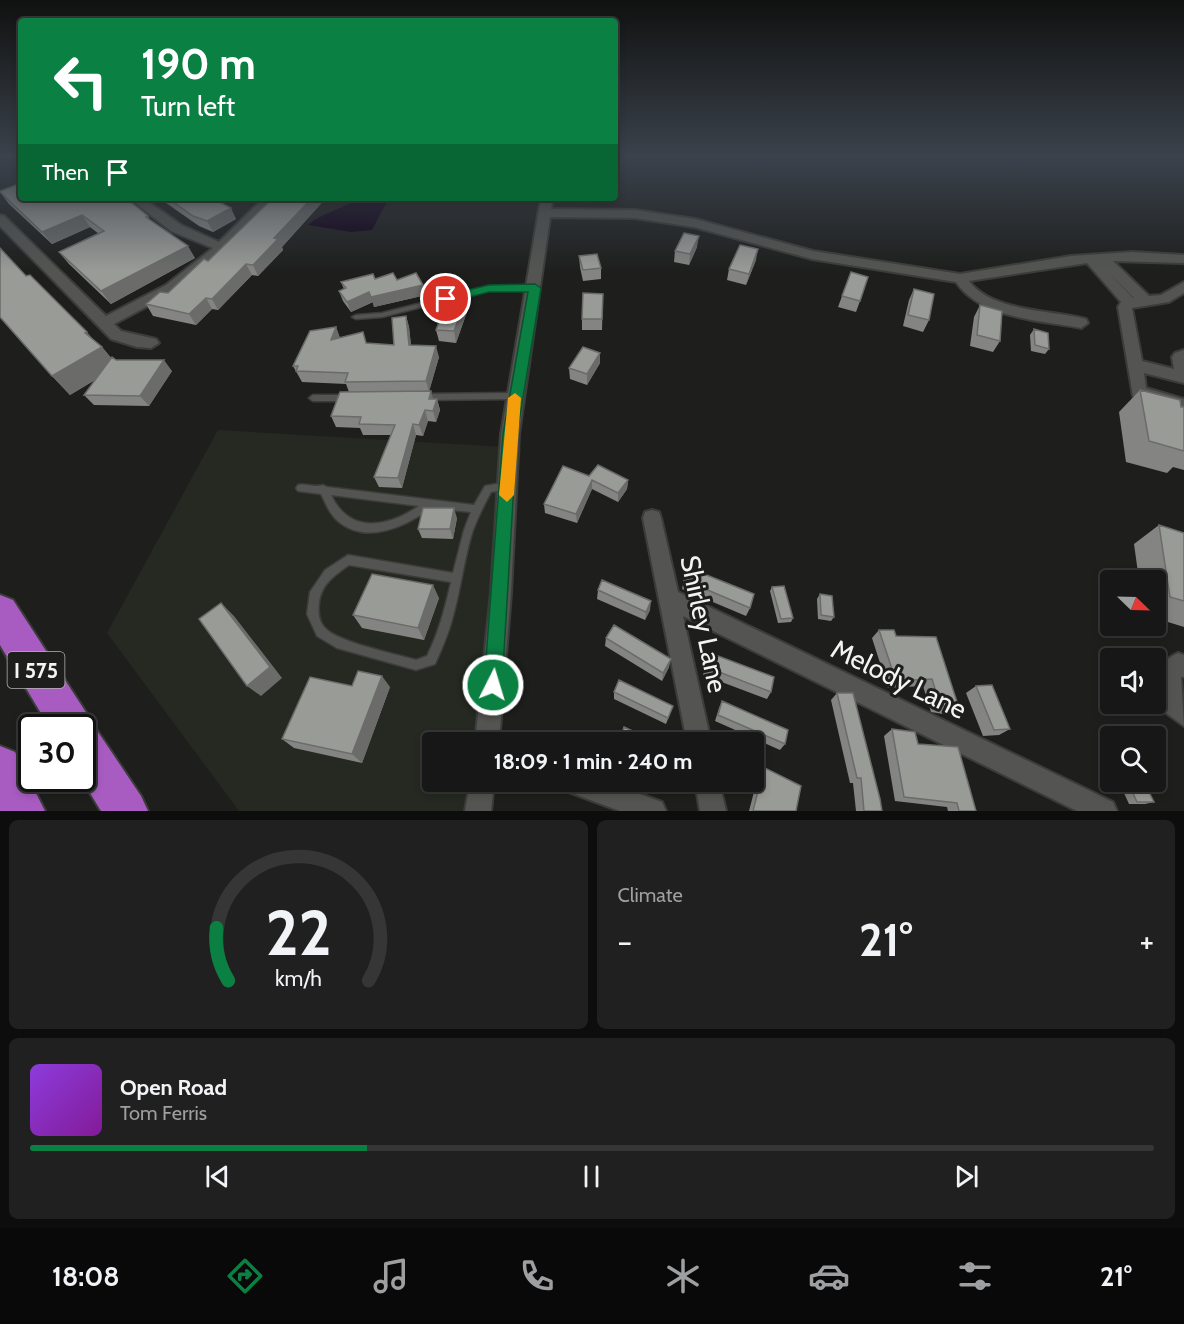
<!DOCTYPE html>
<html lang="en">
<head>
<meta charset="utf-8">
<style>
  body { margin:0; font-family:Cabin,sans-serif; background:#1f201f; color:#f1f3f6; height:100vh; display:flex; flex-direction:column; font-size:22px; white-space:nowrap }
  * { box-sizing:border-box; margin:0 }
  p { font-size:20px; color:#9e9fa1 }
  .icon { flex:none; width:33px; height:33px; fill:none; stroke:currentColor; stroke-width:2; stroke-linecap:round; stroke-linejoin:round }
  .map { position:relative; height:811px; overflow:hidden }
  .details { display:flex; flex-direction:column; gap:9px; padding:9px; background:#0c0d0c; flex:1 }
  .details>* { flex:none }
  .top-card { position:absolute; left:18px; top:18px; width:600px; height:183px; border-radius:6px; box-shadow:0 3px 9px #0003,0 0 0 2px #353635; background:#0b8043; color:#fff; overflow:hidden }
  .needle { width:39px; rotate:113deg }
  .controls { position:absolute; left:1100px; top:570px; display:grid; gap:12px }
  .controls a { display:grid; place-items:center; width:66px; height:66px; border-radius:6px; background:#161716; box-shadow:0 3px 9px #0003,0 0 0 2px #353635; font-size:30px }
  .speed { position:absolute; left:18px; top:714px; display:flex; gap:12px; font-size:30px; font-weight:700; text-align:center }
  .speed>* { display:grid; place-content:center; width:78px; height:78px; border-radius:50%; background:#161716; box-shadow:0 3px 9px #0003,0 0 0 2px #353635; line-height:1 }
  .speed .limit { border:3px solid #111; border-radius:9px; background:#fff; color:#111 }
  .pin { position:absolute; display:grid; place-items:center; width:51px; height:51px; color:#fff; margin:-26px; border:3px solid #fff; border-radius:50%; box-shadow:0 2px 6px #0007 }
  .me { position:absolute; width:66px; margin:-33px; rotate:5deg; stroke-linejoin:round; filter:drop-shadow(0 0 4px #0008) }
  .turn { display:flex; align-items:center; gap:21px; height:126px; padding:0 24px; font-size:27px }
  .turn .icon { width:78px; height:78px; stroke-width:2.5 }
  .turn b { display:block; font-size:42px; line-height:51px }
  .then { display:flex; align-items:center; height:57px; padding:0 24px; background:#0003; gap:12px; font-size:22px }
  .big { font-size:45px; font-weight:700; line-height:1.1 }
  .details .tile { flex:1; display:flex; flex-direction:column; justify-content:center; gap:9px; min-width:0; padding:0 21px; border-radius:9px; background:#1f201f }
  .details .dial { align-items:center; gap:0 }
  .dial svg { height:156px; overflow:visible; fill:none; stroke:#353635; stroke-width:7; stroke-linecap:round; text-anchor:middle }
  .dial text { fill:#f1f3f6; stroke:none }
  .song { display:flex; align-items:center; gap:18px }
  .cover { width:72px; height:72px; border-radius:9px; background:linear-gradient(135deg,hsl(270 70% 55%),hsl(290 70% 35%)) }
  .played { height:6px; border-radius:3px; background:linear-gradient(90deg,#0b8043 30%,#353635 30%) }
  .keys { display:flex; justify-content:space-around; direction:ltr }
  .heat { display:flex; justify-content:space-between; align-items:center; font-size:33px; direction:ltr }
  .details .tiles { flex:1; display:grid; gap:9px; grid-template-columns:1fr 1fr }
  .tile:last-child { grid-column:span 2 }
  .trip { position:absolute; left:422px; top:732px; width:342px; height:60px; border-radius:6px; background:#161716; box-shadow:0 3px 9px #0003,0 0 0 2px #353635; font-weight:700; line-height:60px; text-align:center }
  .menu { display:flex; height:96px; justify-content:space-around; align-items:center; background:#090909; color:#9e9fa1 }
  .menu .icon { width:42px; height:42px }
  .menu .on { color:#0b8043 }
  .menu b { font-size:27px; color:#f1f3f6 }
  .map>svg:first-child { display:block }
</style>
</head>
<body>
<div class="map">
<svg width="1184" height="811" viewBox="0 0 1184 811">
  <rect width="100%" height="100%" fill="#1e1f1d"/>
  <path fill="#262921" d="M218,430L521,448L510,552L480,742H432V782H474L469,811H239L107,633Z"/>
  <path fill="#100018" d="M362,198H389L372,230L351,232L308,225C323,212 344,208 362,198Z"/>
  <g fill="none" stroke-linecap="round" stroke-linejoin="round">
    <g stroke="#3c3d3b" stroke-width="3">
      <path id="service" d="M489,286H534L538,288L534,290H489L382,317L356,319L352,317L356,315L382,313Z
        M515,393L519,396L515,399L422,400L418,397L422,394Z
        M313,395H349L353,398L349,401H313L309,398Z
        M507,482L510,483L512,486L510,489L491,492C484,505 478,517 473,530C464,558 461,588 453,616C449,633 442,648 435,664L416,670L337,648L317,636L307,614L310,592L325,570L348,555L453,573L464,530L471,512L431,508C406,526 368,545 339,522C330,515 326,504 321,494L298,491L296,488L298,485C306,483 315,488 323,485L327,487L474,505L485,486ZM331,495L419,506C388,527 350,535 331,495ZM349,565L451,582C445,608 439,632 427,656L416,660C396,654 337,642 325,628C318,621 318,612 319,603C321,584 335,575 349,565Z"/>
    </g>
    <g stroke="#3c3d3b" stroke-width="4">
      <path id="minor" d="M129,198H143L181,225L219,242L264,198H277L213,264L176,291L114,324L121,331L156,339L159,343L151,348L137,347L111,339L0,226V215L4,216L106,316L166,285L213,248L171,231Z
        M541,198H553L551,209L635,210L695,219L813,251L960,274L1071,256L1132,252L1184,255V263L1113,261L1149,296L1161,295L1184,282V293L1169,302L1132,308L1142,361L1174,369L1172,357L1175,353L1184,350V383L1144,373L1146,388L1184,399V411L1133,396L1118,307L1121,302L1087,263L969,281C991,312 1053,310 1086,319L1088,323L1081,328C1040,320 981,319 956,282L812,259L694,227L635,218L550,217L519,434L511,593L499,742H475L491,593L501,434ZM1108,272L1134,298H1133Z
        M652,510L659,512L661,518L678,592L1113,802L1117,811H1077L683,616L711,742H687L643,518L645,512Z
        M1178,653L1184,655V677H1181L1184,726L1166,713C1157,691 1152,664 1178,653Z
        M470,782H494L491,811H465Z
        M563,782H607L662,802L666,811H620L566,791Z
        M695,782H719L726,811H700Z"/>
    </g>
    <g stroke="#3c3d3b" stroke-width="4">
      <path id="motorway" d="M0,595L13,600L87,714L93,727L96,729L141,796L148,811H101L81,778L82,728H50L0,645Z
        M0,746L15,752L45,811H0Z"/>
    </g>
    <use href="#service" fill="#545552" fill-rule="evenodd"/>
    <use href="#minor" fill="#545552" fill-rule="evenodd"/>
    <use href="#motorway" fill="#a85cc2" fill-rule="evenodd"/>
  </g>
  <path fill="#848582" d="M0,192L148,216L150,220L195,258L111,304L69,264L59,252L99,234L90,227L52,244L9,204Z
    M159,198H234L223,204L236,219L213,232L199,226Z
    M273,198H326L282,247L283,250L258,276L252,275L218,310L212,309L196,325L153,316L146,304L168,293L208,261Z
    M697,247L689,265L674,262L675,251Z
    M579,256L601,268V279L583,281L580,267Z
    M756,260L746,285L727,280L729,269Z
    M851,272L860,301L856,312L838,307Z
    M26,276L94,340L102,347L111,358L116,360L172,371L149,406L94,405L84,395L95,380L70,395L52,376Z
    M375,279L397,280L423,285L426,295L374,307L373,302L351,312L343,301L339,291L344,289L341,282Z
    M914,289L929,320L923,332L903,326L909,300Z
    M603,294L602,330H582V319Z
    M466,298L468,309L456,343L439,341L436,330Z
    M980,305L1000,341L993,352L970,346L974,317Z
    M406,316L409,327L411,345L439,357L429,391L433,399H437L440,410L436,422L428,421L423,436L416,435L402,488L379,487L374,477L391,435H363L360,428L336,427L331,416L349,392L346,384L302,382L293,366L336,327L340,338L367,343L394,345Z
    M1034,329L1049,349L1045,354L1031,351L1030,335Z
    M600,363L587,385L570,379L569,368Z
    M1140,390L1184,407V470L1173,467L1167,473L1126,462L1119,412Z
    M589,476L628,480L627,489L618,502L592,489L577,523L545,513L544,504Z
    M457,518L453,539L422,538L418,529Z
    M1159,525L1184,533V627L1155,618V580H1139L1134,544Z
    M684,580L750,608L746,616L682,589Z
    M772,587L793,618L791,622L778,623L770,591Z
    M598,590L650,610L645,620L597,599Z
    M820,594L834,617L831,621L818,619L817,599Z
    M439,598L424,640L362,628L353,615Z
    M879,630L896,636L959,708L949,715L931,712L923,686L888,688L872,638Z
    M606,638L669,667L662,681L605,646Z
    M710,653L771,692L767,699L703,675Z
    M976,686L1010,729L999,735L983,736L966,693Z
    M390,687L362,763L294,748L282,739Z
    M614,692L673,706L666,724L614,699Z
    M837,693L882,811H856L853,783H850L831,700Z
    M722,701L785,744L780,750L715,721L719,708Z
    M892,729L918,744L976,811H948L947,807L895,801L884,736Z
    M753,762L796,811H749L755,788L742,782H753Z
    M1119,782H1144L1154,802L1145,804H1129Z"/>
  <path fill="#6b6c6a" d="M211,198H234L215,207Z
    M312,198H326L282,247L283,250L258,276L253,265L274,238Z
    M231,208L236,219L213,232L207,221Z
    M82,215L90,227L52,244L42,232Z
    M699,236L697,247L689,265L690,254Z
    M188,246L195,258L111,304L101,291Z
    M758,249L756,260L746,285L749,274Z
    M246,264L252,275L218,310L212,299Z
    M423,285L426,295L374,307L371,297Z
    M369,292L373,302L351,312L347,302Z
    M206,298L212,309L196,325L189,314Z
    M466,298L468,309L456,343L454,331Z
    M406,316L409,327L412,355L409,345Z
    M336,327L340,338L331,340Z
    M87,332L100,348L102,347L118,366L70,395L52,376L85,333Z
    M436,346L439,357L429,392L426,381Z
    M600,353V363L587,385V374Z
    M164,360L172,371L149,406L140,396Z
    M431,391L434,402L429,399Z
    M437,399L440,410L436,422L433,411Z
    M425,410L428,421L423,436L419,425Z
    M413,424L416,435L402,488L398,478Z
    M592,480V489L577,523L576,514Z
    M628,480L627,489L618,502V493Z
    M454,508L457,518L453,539L450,529Z
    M433,585L439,598L424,640L418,628Z
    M651,601L650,610L645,620L646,612Z
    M221,603L234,616L282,678L261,696L247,686Z
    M671,659L669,667L662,681L663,673Z
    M382,676L390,687L362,763L352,754Z"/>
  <path fill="#999b97" stroke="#6b6c6a" stroke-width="1.5" d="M21,183V198H126L148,216L146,217L188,246L101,291L59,252L104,231L82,215L42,232L0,192V191Z
    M168,198H212L231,208L207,221L193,216Z
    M273,198H312L274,238L278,239L253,265L246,264L212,299L206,298L189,314L146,304L160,292L168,293L204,259L208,261Z
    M684,233L699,236L690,254L675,251Z
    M740,245L758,249L749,274L729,269Z
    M0,248L26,276L30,275L87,332L85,333L102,347L52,376L0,317Z
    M597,254L601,268L583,270L579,256Z
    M851,272L868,277L860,301L842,296Z
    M393,273L397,280L416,273L423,285L371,297L369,292L347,302L339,291L346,288L341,282L373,274L375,279Z
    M914,289L934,294L929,320L908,315Z
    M583,293L603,294L602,319H582Z
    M448,297L466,298L454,331L436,330Z
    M980,305L1002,311L1000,341L977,335Z
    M406,316L409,345L436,346L426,381L345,382L348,373L296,371L298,366H293L310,331L336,327L331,340L363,332L366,343L394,345L392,318Z
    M1034,329L1048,333L1049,349L1035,345Z
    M583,347L600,353L587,374L569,368Z
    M112,357L116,360H164L140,396L84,395Z
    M1140,390L1180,400L1181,407H1184V451L1149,441Z
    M431,391L429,399H437L433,411L425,410L419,425L413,424L398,478L374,477L395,425L359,424L361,417L331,416L340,392Z
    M598,465L628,480L618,493L592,480L576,514L544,504L563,466L589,476Z
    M423,508H454L450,529H418Z
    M1159,525L1184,533V601L1170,597Z
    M689,568L754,594L750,608L684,580Z
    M372,574L433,585L418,628L353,615Z
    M602,580L651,601L646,612L598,590Z
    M784,586L793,618L781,619L772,587Z
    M820,594L832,596L834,617L821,615Z
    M221,603L270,667L247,686L199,619Z
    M614,625L671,659L663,673L606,638Z
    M879,630H894L896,636L936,637L959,708L940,705L932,679L896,681Z
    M710,653L774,677L771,692L706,667Z
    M358,671L382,676L352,754L282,739L310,677L352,686Z
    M619,680L673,706L668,718L614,692Z
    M992,685L1010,729L994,730L976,686Z
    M837,693H853L880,799L882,811H864L861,778H857Z
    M722,701L788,730L785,744L718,715Z
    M624,727L656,742H623L620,741Z
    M892,729L915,732L918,744L958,747L976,811H959L957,803L904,797Z
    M753,762L801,786L796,811H753L760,783L753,779Z
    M1128,782H1144L1154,802H1137Z"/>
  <linearGradient id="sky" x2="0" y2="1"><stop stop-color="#101110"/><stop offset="0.58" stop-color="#3b424c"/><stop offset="1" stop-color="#3b424c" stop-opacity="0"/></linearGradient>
  <rect width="1184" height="271" fill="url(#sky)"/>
  <path fill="#0b8043" stroke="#07532c" stroke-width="1.5" d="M535,284L541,288L517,434L502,685L500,691L493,694L487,691L484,685L503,434L528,292H489L446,303L440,299L442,296L489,285Z"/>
  <path fill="#f59e0b" d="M515,393L521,398L514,495L507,502L499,495L508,398Z"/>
  <g text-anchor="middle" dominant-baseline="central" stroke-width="6" stroke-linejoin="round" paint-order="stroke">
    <rect fill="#1e1f1d" stroke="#b4b4b3" stroke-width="1.5" x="7.5" y="652" width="57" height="36" rx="4.5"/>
    <g font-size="21" font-weight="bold" fill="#f4f4f3">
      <text x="36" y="670">I 575</text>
    </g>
    <g font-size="27" fill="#f4f4f3" stroke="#1e1f1d">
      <text transform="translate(704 624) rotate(78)">Shirley Lane</text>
      <text transform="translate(899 679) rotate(26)">Melody Lane</text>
    </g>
  </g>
</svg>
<div class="controls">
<a><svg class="needle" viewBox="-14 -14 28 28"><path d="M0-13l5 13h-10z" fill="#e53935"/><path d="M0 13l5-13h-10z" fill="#9e9fa1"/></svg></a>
<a><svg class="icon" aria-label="sound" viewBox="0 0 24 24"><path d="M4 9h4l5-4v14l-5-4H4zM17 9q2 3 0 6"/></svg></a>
<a><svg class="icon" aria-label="search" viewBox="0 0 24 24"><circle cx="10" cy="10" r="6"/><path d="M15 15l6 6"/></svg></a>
</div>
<div class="speed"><div class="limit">30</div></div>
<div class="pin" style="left:446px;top:299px;background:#d93025"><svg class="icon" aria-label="arrive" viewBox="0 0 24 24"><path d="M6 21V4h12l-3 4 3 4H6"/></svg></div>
<svg class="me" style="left:493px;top:685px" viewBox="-20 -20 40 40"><circle r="17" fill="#0b8043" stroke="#fff" stroke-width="3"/><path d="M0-11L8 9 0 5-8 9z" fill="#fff"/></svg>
<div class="trip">18:09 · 1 min · 240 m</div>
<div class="top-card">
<div class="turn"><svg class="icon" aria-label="left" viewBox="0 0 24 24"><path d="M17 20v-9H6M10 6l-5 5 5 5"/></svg><div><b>190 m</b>Turn left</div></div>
<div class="then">Then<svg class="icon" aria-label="arrive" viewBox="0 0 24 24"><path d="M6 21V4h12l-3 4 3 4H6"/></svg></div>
</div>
</div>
<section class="details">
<div class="tiles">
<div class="tile dial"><svg viewBox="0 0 100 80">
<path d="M14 69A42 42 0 1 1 86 69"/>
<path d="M14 69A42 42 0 0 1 8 42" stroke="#0b8043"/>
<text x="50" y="56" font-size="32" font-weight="700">22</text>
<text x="50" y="72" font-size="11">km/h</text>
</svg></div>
<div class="tile"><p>Climate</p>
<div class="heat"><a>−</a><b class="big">21°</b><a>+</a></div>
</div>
<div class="tile">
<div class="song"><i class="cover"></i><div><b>Open Road</b><p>Tom Ferris</p></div></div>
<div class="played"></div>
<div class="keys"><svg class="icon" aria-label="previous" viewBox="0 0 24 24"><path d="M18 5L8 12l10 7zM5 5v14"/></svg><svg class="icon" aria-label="pause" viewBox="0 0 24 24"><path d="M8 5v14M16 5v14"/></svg><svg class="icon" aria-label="next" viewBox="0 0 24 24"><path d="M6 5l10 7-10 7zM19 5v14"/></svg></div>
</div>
</div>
</section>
<nav class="menu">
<b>18:08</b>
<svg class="icon on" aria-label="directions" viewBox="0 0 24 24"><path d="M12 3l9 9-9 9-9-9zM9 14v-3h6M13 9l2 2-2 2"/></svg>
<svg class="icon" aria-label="music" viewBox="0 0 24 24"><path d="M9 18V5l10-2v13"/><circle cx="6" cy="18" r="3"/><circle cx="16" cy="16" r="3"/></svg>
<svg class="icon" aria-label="phone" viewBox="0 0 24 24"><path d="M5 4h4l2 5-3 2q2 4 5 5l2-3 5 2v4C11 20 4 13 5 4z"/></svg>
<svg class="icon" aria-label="climate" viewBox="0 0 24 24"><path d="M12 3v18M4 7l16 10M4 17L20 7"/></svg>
<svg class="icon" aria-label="car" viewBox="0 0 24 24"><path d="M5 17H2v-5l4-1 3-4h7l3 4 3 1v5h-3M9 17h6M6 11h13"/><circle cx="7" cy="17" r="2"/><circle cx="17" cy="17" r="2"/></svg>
<svg class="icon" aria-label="filters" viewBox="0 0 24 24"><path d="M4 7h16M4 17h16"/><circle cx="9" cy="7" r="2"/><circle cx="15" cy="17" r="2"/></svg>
<b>21°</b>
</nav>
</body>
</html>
